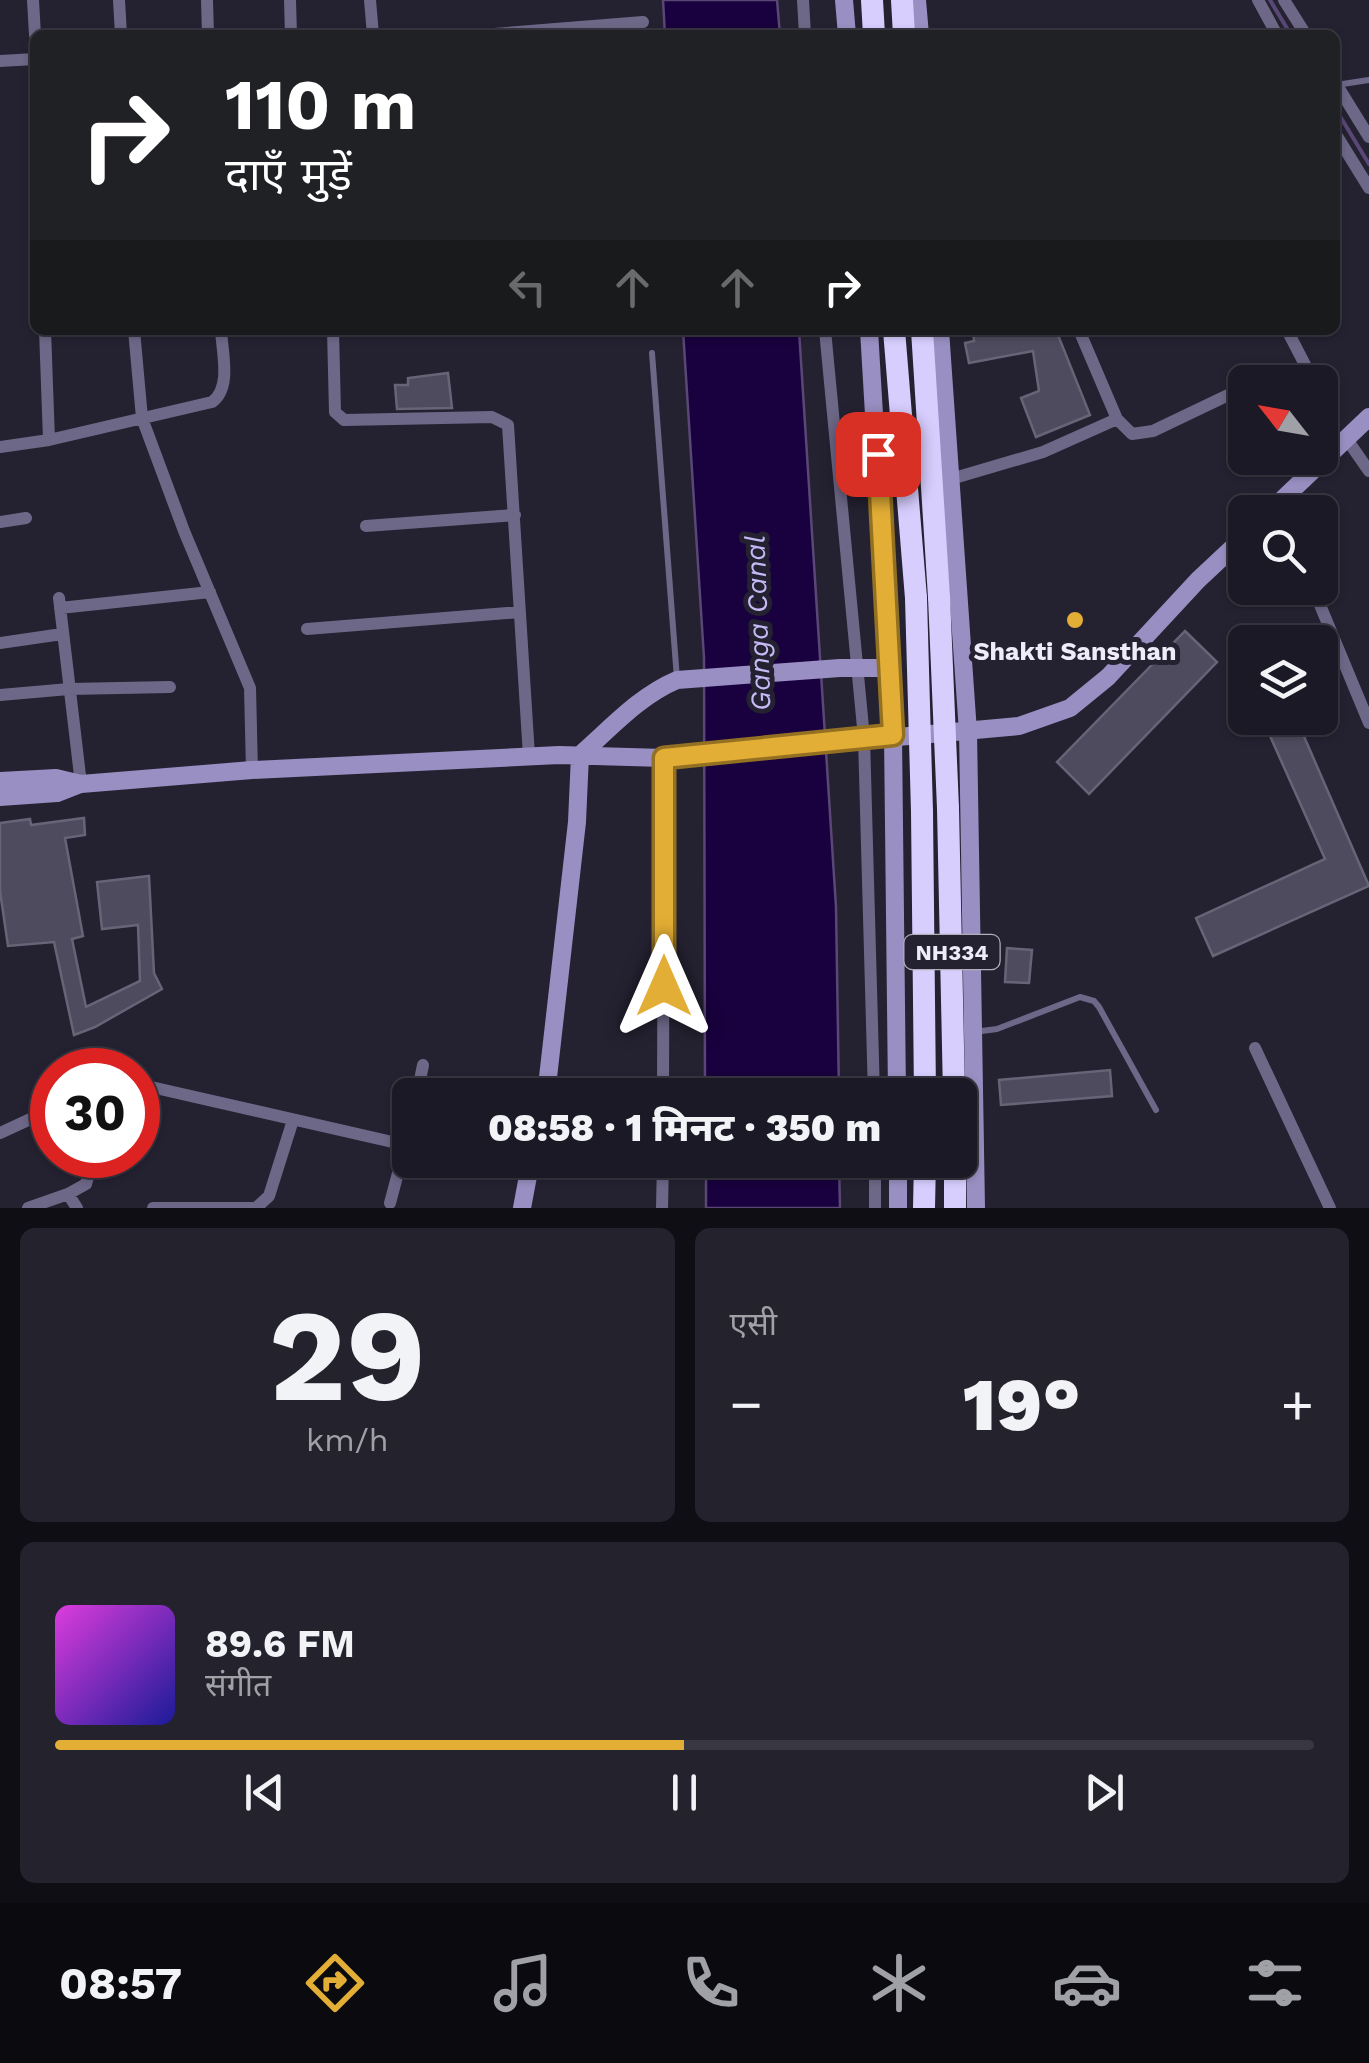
<!DOCTYPE html>
<html lang="hi">
<head>
<meta charset="utf-8">
<style>
  body { margin:0; font-family:"Work Sans","Noto Sans Devanagari",sans-serif; background:#24222d; color:#f1f3f6; height:100vh; display:flex; flex-direction:column; font-size:38px; white-space:nowrap }
  * { box-sizing:border-box; margin:0 }
  p { font-size:32px; color:#a0a0a7 }
  .icon { flex:none; width:55px; height:55px; fill:none; stroke:currentColor; stroke-width:2; stroke-linecap:round; stroke-linejoin:round }
  .map { position:relative; height:1208px; overflow:hidden }
  .drawer { display:flex; flex-direction:column; gap:20px; padding:20px; background:#0f0e14; flex:1 }
  .drawer>* { flex:none }
  .top-card { position:absolute; left:30px; top:30px; width:1310px; height:305px; border-radius:15px; box-shadow:0 2px 8px #0004,0 0 0 2px #393842; background:#202124; color:#fff; overflow:hidden }
  .needle { width:65px; rotate:301deg }
  .buttons { position:absolute; left:1228px; top:365px; display:grid; gap:20px }
  .buttons a { display:grid; place-items:center; width:110px; height:110px; border-radius:15px; background:#1b1925; box-shadow:0 2px 8px #0004,0 0 0 2px #393842; font-size:50px }
  .speed { position:absolute; left:30px; top:1048px; display:flex; gap:20px; font-size:50px; font-weight:700; text-align:center }
  .speed>* { display:grid; place-content:center; width:130px; height:130px; border-radius:50%; background:#1b1925; box-shadow:0 2px 8px #0004,0 0 0 2px #393842; line-height:1 }
  .speed .limit { border:15px solid #d22; background:#fff; color:#111 }
  .pin { position:absolute; display:grid; place-items:center; width:85px; height:85px; color:#fff; margin:-42px; border-radius:20px; box-shadow:0 5px 15px #0006 }
  .me { position:absolute; width:110px; margin:-55px; rotate:0deg; stroke-linejoin:round; filter:drop-shadow(0 0 8px #0008) }
  .turn { display:flex; align-items:center; gap:35px; height:210px; padding:0 30px; font-size:45px }
  .turn .icon { width:130px; height:130px; stroke-width:2.5 }
  .turn b { display:block; font-size:70px; line-height:85px }
  .lanes { display:flex; align-items:center; height:95px; padding:0 30px; background:#0003; justify-content:center; gap:50px; direction:ltr }
  .lanes .off { opacity:.35 }
  .big { font-size:75px; font-weight:800; line-height:1.1 }
  .drawer .tile { flex:1; display:flex; flex-direction:column; justify-content:center; gap:15px; min-width:0; padding:0 35px; border-radius:15px; background:#24222d }
  .drawer .dial { align-items:center; gap:0 }
  .dial b { font-size:130px; line-height:1 }
  .song { display:flex; align-items:center; gap:30px }
  .cover { width:120px; height:120px; border-radius:15px; background:linear-gradient(135deg,hsl(300 70% 55%),hsl(240 70% 35%)) }
  .played { height:10px; border-radius:5px; background:linear-gradient(90deg,#e3ae35 50%,#393842 50%) }
  .keys { display:flex; justify-content:space-around; direction:ltr }
  .heat { display:flex; justify-content:space-between; align-items:center; font-size:55px; direction:ltr }
  .drawer .tiles { flex:1; display:grid; gap:20px; grid-template-columns:1fr 1fr }
  .tile:last-child { grid-column:span 2 }
  .trip { position:absolute; left:392px; top:1078px; width:585px; height:100px; border-radius:15px; background:#1b1925; box-shadow:0 2px 8px #0004,0 0 0 2px #393842; font-weight:800; line-height:100px; text-align:center }
  .dock { display:flex; height:160px; justify-content:space-around; align-items:center; background:#0b0a0f; color:#a0a0a7 }
  .dock .icon { width:70px; height:70px }
  .dock .selected { color:#e3ae35 }
  .dock b { font-size:45px; color:#f1f3f6 }
  .map>svg:first-child { display:block }
</style>
</head>
<body>
<div class="map">
<svg width="1369" height="1208" viewBox="0 0 1369 1208">
  <rect width="100%" height="100%" fill="#242131"/>
  <path fill="#19003e" stroke="#594776" stroke-width="2.5" d="M663,0H777L780,35H665Z
    M683,330H799L836,907L839,1095H705L704,658Z
    M706,1160H839L840,1208H706Z"/>
  <g fill="none" stroke-linecap="round" stroke-linejoin="round">
    <path stroke="#594776" stroke-width="4" d="M1270,0L1291,35
      M1335,108L1369,164"/>
  </g>
  <path fill="#4e4b5e" stroke="#686478" stroke-width="2.5" d="M973,330H1056L1090,415L1036,437L1021,398L1039,391L1033,351L969,363L965,343L974,341Z
    M448,373L452,408L397,409L395,385H408V378Z
    M1185,631L1217,662L1089,794L1057,762Z
    M1262,718H1296L1369,886L1213,956L1196,918L1325,859Z
    M84,818L85,835L65,838L83,936L72,939L86,1007L140,981L138,925L102,929L97,882L149,876L154,973L162,989L95,1027L74,1035L54,942L8,946L0,891V823L30,819L31,825Z
    M1007,948L1032,950L1029,983L1005,982Z
    M1110,1070L1112,1096L1001,1105L999,1080Z"/>
  <g fill="none" stroke-linecap="round" stroke-linejoin="round">
    <path stroke="#6e6888" stroke-width="6" d="M1336,85L1369,80
      M652,353L677,679
      M974,1032L997,1029L1080,997L1094,1001L1099,1007L1156,1110"/>
    <path stroke="#6e6888" stroke-width="12" d="M33,0L35,35
      M119,0L121,35
      M207,0L208,35
      M290,0L291,35
      M370,0L373,35
      M803,0L805,35
      M1258,0L1277,35
      M1284,0L1306,35
      M481,35L643,22
      M0,61L35,59
      M1335,82L1369,137
      M1335,133L1369,188
      M45,330L49,440
      M134,330L142,418L184,531L250,688L252,770
      M333,330L335,412L344,420L492,417L508,425L529,756
      M825,330L864,738L874,1095
      M1079,330L1117,419L1132,434L1153,431L1245,387
      M1287,330L1314,382
      M1346,438L1369,471
      M0,447L49,440L212,402C232,388 222,352 221,330
      M1296,458L1306,477
      M951,479L1043,452L1117,419
      M0,522L26,518
      M366,526L515,515
      M1313,588L1369,723
      M59,598L81,784
      M60,608L210,592
      M307,629L520,612
      M0,643L62,634
      M0,695L69,689L170,687
      M1255,1048L1330,1208
      M138,1084L410,1146
      M417,1095L423,1065
      M663,1095L664,758
      M0,1133L52,1109
      M474,1160L529,1172
      M875,1160V1208
      M68,1194L77,1208
      M390,1203L410,1128
      M28,1208L68,1194L86,1184L88,1177L81,1155
      M153,1208H252
      M256,1208L269,1196L293,1120
      M662,1208L663,1160"/>
    <path stroke="#998fc2" stroke-width="18" d="M844,0L847,35
      M917,0L920,35
      M869,330L893,735L897,1095
      M940,330L968,732L976,1208
      M1269,512L1369,417
      M0,781L56,778L81,784L252,770L559,755L664,758L1019,726L1070,708L1108,677L1198,580L1245,536
      M0,797L57,793L80,784
      M546,1095L577,822L580,755C611,728 639,696 677,680L840,668H889
      M898,1160V1208
      M522,1208L531,1160"/>
    <path stroke="#d7cefe" stroke-width="22" d="M872,0L874,35
      M902,0L904,35
      M894,330L916,598
      M922,330L939,597
      M948,808L954,1095
      M922,812L925,1095
      M955,1160V1208
      M924,1208L925,1160"/>
    <path stroke="#d7cefe" stroke-width="22" d="M939,597L948,808
      M916,598L922,812"/>
  </g>
  <g fill="none" stroke-linecap="round" stroke-linejoin="round">
    <g stroke="#947122" stroke-width="25">
      <path id="route" d="M664,986V758L893,735L878,454"/>
    </g>
    <use href="#route" stroke="#e3ae35" stroke-width="18"/>
  </g>
  <circle fill="#e3ae35" stroke="#242131" stroke-width="4" cx="1075" cy="620" r="10"/>
  <g text-anchor="middle" dominant-baseline="central" stroke-width="10" stroke-linejoin="round" paint-order="stroke">
    <rect fill="#242131" stroke="#b1afbc" stroke-width="2.5" x="904.5" y="935" width="95" height="34" rx="8"/>
    <g font-size="22" font-weight="bold" fill="#eeecf8">
      <text x="952" y="952">NH334</text>
    </g>
    <g font-size="25" font-weight="bold" fill="#eeecf8" stroke="#242131">
      <text x="1075" y="651">Shakti Sansthan</text>
    </g>
    <g font-size="28" font-style="italic" fill="#c6baf6" stroke="#242131">
      <text transform="translate(758 623) rotate(-92)">Ganga Canal</text>
    </g>
  </g>
</svg>
<div class="buttons">
<a><svg class="needle" viewBox="-14 -14 28 28"><path d="M0-13l5 13h-10z" fill="#e53935"/><path d="M0 13l5-13h-10z" fill="#a0a0a7"/></svg></a>
<a><svg class="icon" aria-label="search" viewBox="0 0 24 24"><circle cx="10" cy="10" r="6"/><path d="M15 15l6 6"/></svg></a>
<a><svg class="icon" aria-label="layers" viewBox="0 0 24 24"><path d="M12 4l9 5-9 5-9-5zM3 14l9 5 9-5"/></svg></a>
</div>
<div class="speed"><div class="limit">30</div></div>
<div class="pin" style="left:878px;top:454px;background:#d93025"><svg class="icon" aria-label="arrive" viewBox="0 0 24 24"><path d="M6 21V4h12l-3 4 3 4H6"/></svg></div>
<svg class="me" style="left:664px;top:986px" viewBox="-20 -20 40 40"><path d="M0-17L14 15 0 8-14 15z" fill="#e3ae35" stroke="#fff" stroke-width="4"/></svg>
<div class="trip">08:58 · 1 मिनट · 350 m</div>
<div class="top-card">
<div class="turn"><svg class="icon" aria-label="right" viewBox="0 0 24 24"><path d="M7 20v-9h11M14 6l5 5-5 5"/></svg><div><b>110 m</b>दाएँ मुड़ें</div></div>
<div class="lanes"><svg class="icon off" aria-label="left" viewBox="0 0 24 24"><path d="M17 20v-9H6M10 6l-5 5 5 5"/></svg><svg class="icon off" aria-label="ahead" viewBox="0 0 24 24"><path d="M12 20V5M6 11l6-6 6 6"/></svg><svg class="icon off" aria-label="ahead" viewBox="0 0 24 24"><path d="M12 20V5M6 11l6-6 6 6"/></svg><svg class="icon" aria-label="right" viewBox="0 0 24 24"><path d="M7 20v-9h11M14 6l5 5-5 5"/></svg></div>
</div>
</div>
<section class="drawer">
<div class="tiles">
<div class="tile dial"><b>29</b><p>km/h</p></div>
<div class="tile"><p>एसी</p>
<div class="heat"><a>−</a><b class="big">19°</b><a>+</a></div>
</div>
<div class="tile">
<div class="song"><i class="cover"></i><div><b>89.6 FM</b><p>संगीत</p></div></div>
<div class="played"></div>
<div class="keys"><svg class="icon" aria-label="previous" viewBox="0 0 24 24"><path d="M18 5L8 12l10 7zM5 5v14"/></svg><svg class="icon" aria-label="pause" viewBox="0 0 24 24"><path d="M8 5v14M16 5v14"/></svg><svg class="icon" aria-label="next" viewBox="0 0 24 24"><path d="M6 5l10 7-10 7zM19 5v14"/></svg></div>
</div>
</div>
</section>
<nav class="dock">
<b>08:57</b>
<svg class="icon selected" aria-label="directions" viewBox="0 0 24 24"><path d="M12 3l9 9-9 9-9-9zM9 14v-3h6M13 9l2 2-2 2"/></svg>
<svg class="icon" aria-label="music" viewBox="0 0 24 24"><path d="M9 18V5l10-2v13"/><circle cx="6" cy="18" r="3"/><circle cx="16" cy="16" r="3"/></svg>
<svg class="icon" aria-label="phone" viewBox="0 0 24 24"><path d="M5 4h4l2 5-3 2q2 4 5 5l2-3 5 2v4C11 20 4 13 5 4z"/></svg>
<svg class="icon" aria-label="climate" viewBox="0 0 24 24"><path d="M12 3v18M4 7l16 10M4 17L20 7"/></svg>
<svg class="icon" aria-label="car" viewBox="0 0 24 24"><path d="M5 17H2v-5l4-1 3-4h7l3 4 3 1v5h-3M9 17h6M6 11h13"/><circle cx="7" cy="17" r="2"/><circle cx="17" cy="17" r="2"/></svg>
<svg class="icon" aria-label="filters" viewBox="0 0 24 24"><path d="M4 7h16M4 17h16"/><circle cx="9" cy="7" r="2"/><circle cx="15" cy="17" r="2"/></svg>
</nav>
</body>
</html>
